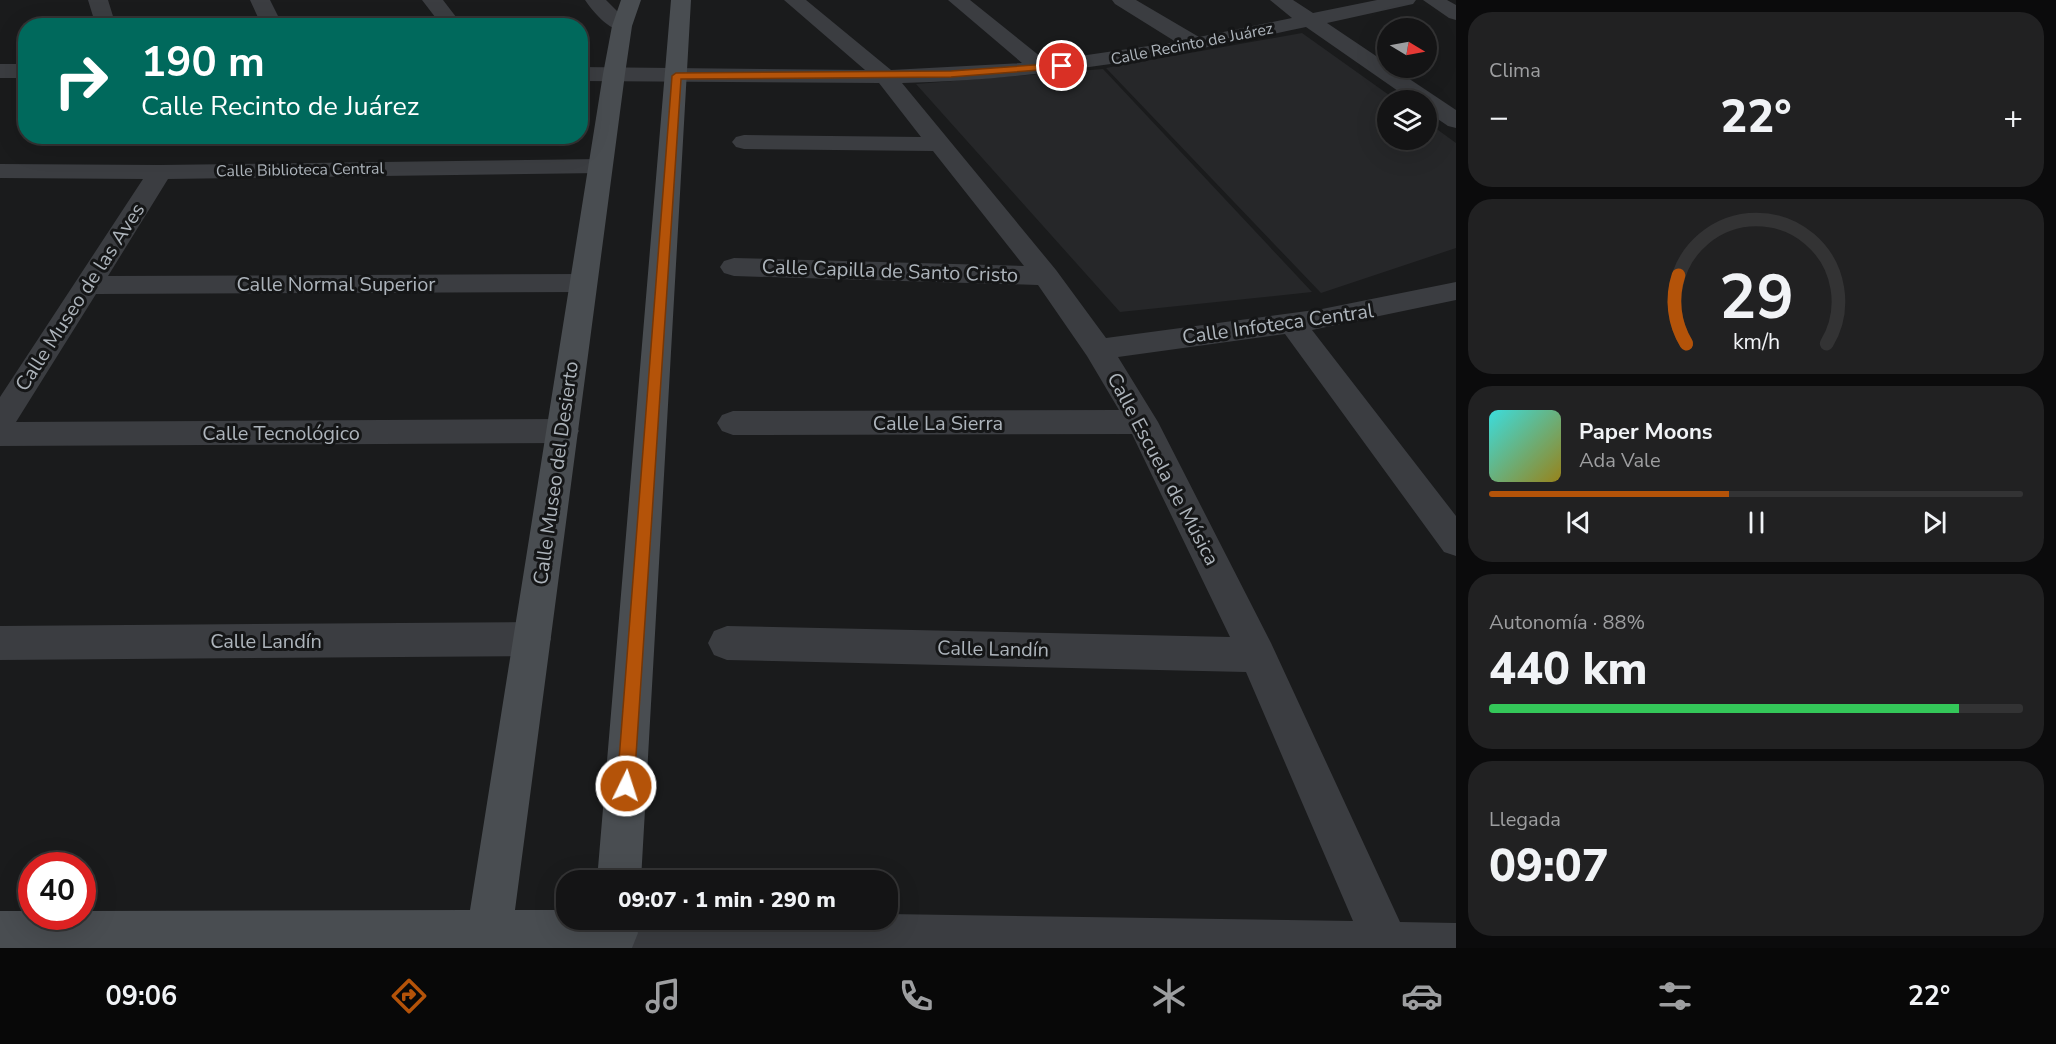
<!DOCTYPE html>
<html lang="es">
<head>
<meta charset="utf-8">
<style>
  body { margin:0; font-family:"Nunito Sans",sans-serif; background:#212122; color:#f1f3f6; height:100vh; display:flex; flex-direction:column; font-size:22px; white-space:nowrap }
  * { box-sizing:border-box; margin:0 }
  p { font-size:20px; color:#9d9ea0 }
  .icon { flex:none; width:33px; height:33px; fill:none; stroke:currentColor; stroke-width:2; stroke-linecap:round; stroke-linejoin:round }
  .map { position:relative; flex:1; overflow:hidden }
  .drawer { display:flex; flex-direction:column; gap:12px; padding:12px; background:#0b0b0c; width:600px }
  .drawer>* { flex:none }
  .top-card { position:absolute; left:18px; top:18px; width:570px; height:126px; border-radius:24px; box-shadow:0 6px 24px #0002,0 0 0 2px #333334; background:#00695c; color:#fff; overflow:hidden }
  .needle { width:39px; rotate:100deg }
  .buttons { position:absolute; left:1377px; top:18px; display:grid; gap:12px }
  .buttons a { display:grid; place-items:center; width:60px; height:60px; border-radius:50%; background:#141415; box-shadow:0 6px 24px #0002,0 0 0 2px #333334; font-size:30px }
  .speed { position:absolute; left:18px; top:852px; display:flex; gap:12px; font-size:30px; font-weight:700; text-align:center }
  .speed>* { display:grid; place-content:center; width:78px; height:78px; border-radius:50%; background:#141415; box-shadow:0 6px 24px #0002,0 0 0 2px #333334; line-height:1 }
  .speed .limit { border:9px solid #d22; background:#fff; color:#111 }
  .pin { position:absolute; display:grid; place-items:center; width:51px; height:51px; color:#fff; margin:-26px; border:3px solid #fff; border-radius:50%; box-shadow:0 2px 6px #0007 }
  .me { position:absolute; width:66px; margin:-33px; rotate:4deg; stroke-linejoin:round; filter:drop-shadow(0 0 4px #0008) }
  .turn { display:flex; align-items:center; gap:21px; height:126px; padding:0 24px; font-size:27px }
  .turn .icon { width:78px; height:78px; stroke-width:2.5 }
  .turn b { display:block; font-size:42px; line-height:51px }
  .big { font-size:45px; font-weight:800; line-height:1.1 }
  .drawer .card { flex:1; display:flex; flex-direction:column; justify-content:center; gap:9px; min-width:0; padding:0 21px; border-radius:24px; background:#212122 }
  .drawer .dial { align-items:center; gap:0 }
  .dial svg { height:156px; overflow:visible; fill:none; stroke:#333334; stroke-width:7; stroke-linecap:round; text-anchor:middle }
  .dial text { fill:#f1f3f6; stroke:none }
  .song { display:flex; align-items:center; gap:18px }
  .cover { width:72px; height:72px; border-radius:9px; background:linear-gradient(135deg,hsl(180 70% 55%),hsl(50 70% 35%)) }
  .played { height:6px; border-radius:3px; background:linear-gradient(90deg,#b45309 45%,#333334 45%) }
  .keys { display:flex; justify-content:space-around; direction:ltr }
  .heat { display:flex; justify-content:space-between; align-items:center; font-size:33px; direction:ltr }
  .charge { height:9px; border-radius:4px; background:linear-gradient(90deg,#34c759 88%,#333334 0) }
  .trip { position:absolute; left:556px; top:870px; width:342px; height:60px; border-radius:24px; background:#141415; box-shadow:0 6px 24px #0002,0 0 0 2px #333334; font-weight:800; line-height:60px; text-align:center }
  .tab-bar { display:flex; height:96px; justify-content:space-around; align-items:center; background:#080808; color:#9d9ea0 }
  .tab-bar .icon { width:42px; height:42px }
  .tab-bar .on { color:#b45309 }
  .tab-bar b { font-size:27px; color:#f1f3f6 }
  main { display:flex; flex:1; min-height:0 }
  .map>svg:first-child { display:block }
</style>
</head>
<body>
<main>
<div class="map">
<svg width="1456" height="948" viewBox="0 0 1456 948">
  <rect width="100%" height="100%" fill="#1a1b1c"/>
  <path fill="#262729" d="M1302,33L1396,100H1388V140H1426L1427,122L1456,143V248L1321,293L1106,68Z
    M1103,69L1312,292L1120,312L916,84Z"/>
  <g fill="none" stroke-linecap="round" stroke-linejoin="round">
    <path fill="#3b3d41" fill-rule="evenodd" d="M88,0H108L116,26H96Z
      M250,0H270L283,26H262Z
      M422,0H443L463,26H442Z
      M585,0H606L632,26L629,30C612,35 594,13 585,0Z
      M784,0H806L891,70L1022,63L948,0H970L1046,61L1176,42L1115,4L1112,0H1136L1199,37L1292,18L1270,0H1293L1313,13L1377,0H1416L1413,4L1327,23L1388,64V68H1393L1456,110V128L1448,126L1426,111V100H1411L1306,27C1172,56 1040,80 902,83L1056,270L1106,338L1322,309L1456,282V300L1312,330L1456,516V556L1444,552L1285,334L1118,357L1158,422L1271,643L1400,922L1456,923V948H598L592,933L598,920H888V914L1353,921L1246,672L727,660L714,655L708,643L714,631L727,626L1230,637L1132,434L733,435L722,431L717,423L722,415L733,411L1119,410L1087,356L1038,285L734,276L724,273L720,267L724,261L734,258L1024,266L933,151L744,149L736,147L732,142L736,137L744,135L921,137L879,83L580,81V67L865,70Z
      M1423,0H1447L1456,5V20L1449,18Z
      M0,64H26V78H0Z
      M600,159L609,161L612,166L609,171L600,173L168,179L108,276L583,274L593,277L597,283L593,289L583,292L96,294L16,422L563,419L574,423L579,431L574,439L563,443L0,446V397L143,179L0,178V164L160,165Z
      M532,622L545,627L551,639L545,651L532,656L0,660V626Z"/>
    <path fill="#494d51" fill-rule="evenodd" d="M621,0H641L632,26L625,74L515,910H567V920H632L638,933L632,948H0V911H32V916H82V911L470,910L603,74L612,26Z
      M671,0H691L641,880H597Z"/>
  </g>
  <path fill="#b45309" stroke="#753606" stroke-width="1.5" d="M1062,63L1065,64V68L951,77L681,79L634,786L632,792L626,794L620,792L617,786L672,76L676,73L951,71Z"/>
  <g text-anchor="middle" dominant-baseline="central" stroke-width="6" stroke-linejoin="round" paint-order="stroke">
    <g font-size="16" fill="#adb4bb" stroke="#151617">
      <text transform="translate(1192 44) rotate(-11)">Calle Recinto de Juárez</text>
      <text transform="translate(300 170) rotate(-1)">Calle Biblioteca Central</text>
    </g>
    <g font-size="20" fill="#adb4bb" stroke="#151617">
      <text transform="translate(890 271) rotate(2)">Calle Capilla de Santo Cristo</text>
      <text x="336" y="284">Calle Normal Superior</text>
      <text transform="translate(80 297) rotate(-57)">Calle Museo de las Aves</text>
      <text transform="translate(1278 324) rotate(-8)">Calle Infoteca Central</text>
      <text x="938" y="423">Calle La Sierra</text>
      <text x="281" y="433">Calle Tecnológico</text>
      <text transform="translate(1163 469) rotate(62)">Calle Escuela de Música</text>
      <text transform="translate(556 473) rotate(-82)">Calle Museo del Desierto</text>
      <text x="266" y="641">Calle Landín</text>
      <text transform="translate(993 649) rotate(1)">Calle Landín</text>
    </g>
  </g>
</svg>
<div class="buttons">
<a><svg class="needle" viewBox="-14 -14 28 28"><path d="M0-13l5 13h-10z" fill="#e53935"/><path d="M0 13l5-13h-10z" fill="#9d9ea0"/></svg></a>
<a><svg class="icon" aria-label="layers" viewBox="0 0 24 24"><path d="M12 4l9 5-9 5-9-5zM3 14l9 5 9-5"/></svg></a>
</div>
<div class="speed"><div class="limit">40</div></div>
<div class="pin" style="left:1062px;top:66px;background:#d93025"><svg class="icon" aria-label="arrive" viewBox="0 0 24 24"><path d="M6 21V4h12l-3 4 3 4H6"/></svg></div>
<svg class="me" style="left:626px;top:786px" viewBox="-20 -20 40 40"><circle r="17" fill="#b45309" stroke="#fff" stroke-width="3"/><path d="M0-11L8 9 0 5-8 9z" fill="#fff"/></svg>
<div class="trip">09:07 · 1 min · 290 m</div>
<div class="top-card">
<div class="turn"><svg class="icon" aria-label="right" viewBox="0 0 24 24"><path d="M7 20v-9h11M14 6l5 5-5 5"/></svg><div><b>190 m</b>Calle Recinto de Juárez</div></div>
</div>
</div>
<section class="drawer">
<div class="card"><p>Clima</p>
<div class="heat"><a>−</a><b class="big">22°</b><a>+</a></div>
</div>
<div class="card dial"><svg viewBox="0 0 100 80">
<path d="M14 69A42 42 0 1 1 86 69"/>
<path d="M14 69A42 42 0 0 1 10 34" stroke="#b45309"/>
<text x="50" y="56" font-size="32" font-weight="700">29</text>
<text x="50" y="72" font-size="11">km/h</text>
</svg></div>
<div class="card">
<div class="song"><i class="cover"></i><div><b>Paper Moons</b><p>Ada Vale</p></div></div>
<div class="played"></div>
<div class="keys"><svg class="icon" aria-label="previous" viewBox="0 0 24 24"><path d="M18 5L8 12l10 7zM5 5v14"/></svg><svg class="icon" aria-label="pause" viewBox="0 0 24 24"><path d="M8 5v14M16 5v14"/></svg><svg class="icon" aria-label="next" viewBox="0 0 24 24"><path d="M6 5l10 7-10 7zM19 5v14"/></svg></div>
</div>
<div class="card"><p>Autonomía · 88%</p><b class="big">440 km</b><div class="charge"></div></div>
<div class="card"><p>Llegada</p><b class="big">09:07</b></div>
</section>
</main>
<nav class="tab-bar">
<b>09:06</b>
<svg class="icon on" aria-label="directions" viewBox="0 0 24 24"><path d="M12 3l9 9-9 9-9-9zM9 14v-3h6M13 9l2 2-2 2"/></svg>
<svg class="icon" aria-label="music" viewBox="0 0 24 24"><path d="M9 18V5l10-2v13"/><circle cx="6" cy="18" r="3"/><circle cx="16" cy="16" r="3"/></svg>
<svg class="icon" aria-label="phone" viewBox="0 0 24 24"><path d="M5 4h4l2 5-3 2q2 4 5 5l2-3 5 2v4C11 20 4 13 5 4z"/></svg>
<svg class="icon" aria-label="climate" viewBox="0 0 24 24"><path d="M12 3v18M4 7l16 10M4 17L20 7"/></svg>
<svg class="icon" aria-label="car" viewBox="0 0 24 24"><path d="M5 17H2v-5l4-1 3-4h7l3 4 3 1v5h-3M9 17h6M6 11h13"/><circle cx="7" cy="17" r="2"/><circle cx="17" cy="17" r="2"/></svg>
<svg class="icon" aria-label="filters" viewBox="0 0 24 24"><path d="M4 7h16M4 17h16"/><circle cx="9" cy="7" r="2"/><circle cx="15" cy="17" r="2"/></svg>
<b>22°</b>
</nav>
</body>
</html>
